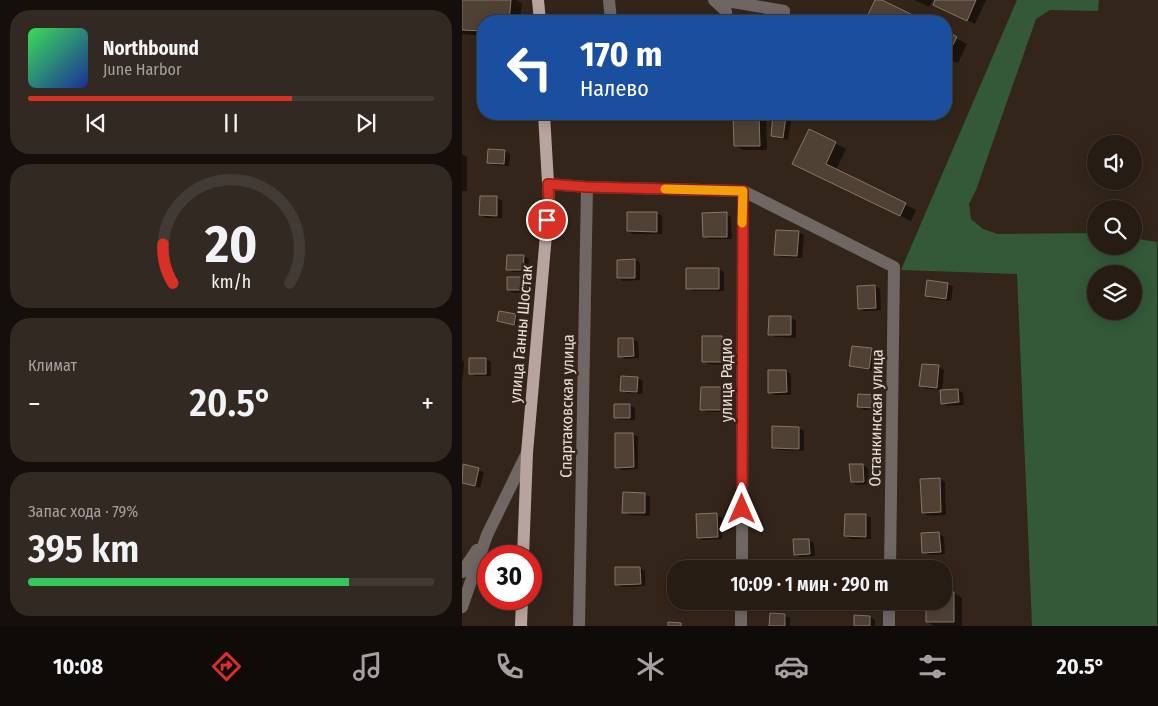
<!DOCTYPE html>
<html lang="ru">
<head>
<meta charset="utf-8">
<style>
  body { margin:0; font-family:"Fira Sans Condensed",sans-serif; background:#322922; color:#f1f3f6; height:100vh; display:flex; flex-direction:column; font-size:19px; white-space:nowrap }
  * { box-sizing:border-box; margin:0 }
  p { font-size:16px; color:#a4a1a0 }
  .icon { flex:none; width:28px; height:28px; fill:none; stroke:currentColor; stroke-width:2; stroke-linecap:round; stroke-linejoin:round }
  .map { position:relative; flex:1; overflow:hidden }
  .side { display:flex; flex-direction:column; gap:10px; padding:10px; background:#150f0b; width:462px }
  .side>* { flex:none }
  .banner { position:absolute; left:15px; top:15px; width:475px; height:105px; border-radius:20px; box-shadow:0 2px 12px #0003,0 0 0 1px #423a34; background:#1a4fa0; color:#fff; overflow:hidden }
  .controls { position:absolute; left:625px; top:135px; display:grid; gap:10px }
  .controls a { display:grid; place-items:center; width:55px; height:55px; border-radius:50%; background:#261c14; box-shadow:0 2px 12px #0003,0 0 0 1px #423a34; font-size:25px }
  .speed { position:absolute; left:15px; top:545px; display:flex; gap:10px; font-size:25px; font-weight:700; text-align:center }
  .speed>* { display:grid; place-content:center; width:65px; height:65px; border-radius:50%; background:#261c14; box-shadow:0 2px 12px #0003,0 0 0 1px #423a34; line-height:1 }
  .speed .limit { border:8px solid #d22; background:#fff; color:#111 }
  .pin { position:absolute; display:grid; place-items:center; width:42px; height:42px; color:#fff; margin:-21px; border:2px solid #fff; border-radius:50%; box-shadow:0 1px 5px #0007 }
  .me { position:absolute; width:55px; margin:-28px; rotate:0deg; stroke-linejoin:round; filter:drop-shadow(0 0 4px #0008) }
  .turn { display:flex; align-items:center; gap:18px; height:105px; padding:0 20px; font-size:22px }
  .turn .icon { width:65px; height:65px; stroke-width:2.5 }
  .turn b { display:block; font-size:35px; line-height:42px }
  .big { font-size:38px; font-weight:600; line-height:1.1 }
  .side .tile { flex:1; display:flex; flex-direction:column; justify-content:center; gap:8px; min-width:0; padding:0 18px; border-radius:20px; background:#322922 }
  .side .dial { align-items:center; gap:0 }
  .dial svg { height:130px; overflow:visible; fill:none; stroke:#423a34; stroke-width:7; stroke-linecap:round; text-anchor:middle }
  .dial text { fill:#f1f3f6; stroke:none }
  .song { display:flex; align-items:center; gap:15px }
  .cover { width:60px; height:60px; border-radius:8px; background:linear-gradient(135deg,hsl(130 70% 55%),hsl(230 70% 35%)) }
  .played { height:5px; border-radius:2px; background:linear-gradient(90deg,#d93025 65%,#423a34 65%) }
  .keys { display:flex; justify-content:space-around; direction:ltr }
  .heat { display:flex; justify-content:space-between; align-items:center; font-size:28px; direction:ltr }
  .charge { height:8px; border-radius:4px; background:linear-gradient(90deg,#34c759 79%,#423a34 0) }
  .trip { position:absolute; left:205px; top:560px; width:285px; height:50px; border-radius:20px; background:#261c14; box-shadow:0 2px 12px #0003,0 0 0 1px #423a34; font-weight:600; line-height:50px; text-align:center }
  .dock { display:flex; height:80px; justify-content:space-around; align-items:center; background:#0f0b08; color:#a4a1a0 }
  .dock .icon { width:35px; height:35px }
  .dock .selected { color:#d93025 }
  .dock b { font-size:22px; color:#f1f3f6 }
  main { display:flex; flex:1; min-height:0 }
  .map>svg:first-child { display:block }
</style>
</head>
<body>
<main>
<section class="side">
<div class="tile">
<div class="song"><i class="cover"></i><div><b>Northbound</b><p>June Harbor</p></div></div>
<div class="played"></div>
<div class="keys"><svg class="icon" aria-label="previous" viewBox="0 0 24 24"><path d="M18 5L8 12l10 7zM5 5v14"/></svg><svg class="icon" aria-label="pause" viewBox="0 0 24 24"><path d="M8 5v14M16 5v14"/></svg><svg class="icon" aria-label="next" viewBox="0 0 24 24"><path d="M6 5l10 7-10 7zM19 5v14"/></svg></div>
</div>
<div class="tile dial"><svg viewBox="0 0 100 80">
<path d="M14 69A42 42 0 1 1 86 69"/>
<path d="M14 69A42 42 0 0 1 8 45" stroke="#d93025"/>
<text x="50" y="56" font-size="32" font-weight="700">20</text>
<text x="50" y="72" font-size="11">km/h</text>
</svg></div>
<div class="tile"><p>Климат</p>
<div class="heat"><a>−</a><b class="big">20.5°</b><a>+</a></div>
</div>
<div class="tile"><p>Запас хода · 79%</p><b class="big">395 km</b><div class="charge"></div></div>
</section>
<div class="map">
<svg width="696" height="626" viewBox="0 0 696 626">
  <rect width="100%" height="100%" fill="#33251a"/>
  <path fill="#335939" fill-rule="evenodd" d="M555,0H637L636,11L588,10L574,19L514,190L507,204L509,219L521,229L536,234L634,233V246H671V238L695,242V626H570L555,274L439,270ZM634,274H671V311H634Z"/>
  <path fill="#0007" d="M0,0H54L60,3L58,21H21V36L0,34Z
    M415,0H417L460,21H404Z
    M452,0H471L467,7Z
    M474,0H524L513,24L480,9Z
    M484,33L505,44L496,63L491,61L484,77Z
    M272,114H304L305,150H281L273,146Z
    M324,118L329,121L326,140L315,138L310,135Z
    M348,130L384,149L374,170L454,210L449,221L342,169Z
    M42,151L48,154L47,166L32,165L27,162Z
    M0,154L5,157V191H0Z
    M19,197L35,198L40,201V218H24L18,215Z
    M195,213L200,216V234H171L166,231Z
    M264,214L269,217L270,239H247L242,237Z
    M337,232L342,235L340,258L319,257L314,254Z
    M61,256L67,259L66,272H51L46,269Z
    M173,260L178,263V280L161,281L156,278Z
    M256,269L262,272V291H231L225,288Z
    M64,278L69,281L70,292L52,293L46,290Z
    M486,284L491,287L489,301L469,299L464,296Z
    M413,286L418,289L419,310L402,311L397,308Z
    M38,312L54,315L59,318L58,325L41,321V323L37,321Z
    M329,318L334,321V338L313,337L307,334Z
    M260,337L265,340L264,365L246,364L241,361Z
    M157,339H171L176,342L177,358L163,359L158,356Z
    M410,349L415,352L412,371L394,368L389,365Z
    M24,359L29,362V376H13L8,373Z
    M0,360L2,362L1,377H0Z
    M477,367L482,370L480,392L496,390L501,393L502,405L486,406L481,403L479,390L464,389L459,386Z
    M324,371L329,374V395H313L308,392Z
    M176,378L181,381L180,394L165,393L160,390Z
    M264,389L269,392L268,412H245L240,409Z
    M413,396L418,399V410H402L397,407Z
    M168,405L173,408V420H158L153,417Z
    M337,428L342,431V451L316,450L311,447Z
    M171,434L176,437V469L160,470L155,467Z
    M401,465L406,468L407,484L395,485L390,482L389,466Z
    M2,466L22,472L18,488L0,483Z
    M478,479L483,482L484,515L466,516L461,513Z
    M183,494L188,497V516L167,515L162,512Z
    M254,515L260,518V539L241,540L236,537Z
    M404,515L409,518V539H389L384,536Z
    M477,534L482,537L483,554L467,555L462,552Z
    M347,540L352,543L353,556L338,557L333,554Z
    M178,568L183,571V586L160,587L154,584Z
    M492,593L500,598V626H472L465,622L481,601Z
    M323,616L328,618V626H308Z
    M408,617L413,620V626H393Z"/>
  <path fill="#504135" stroke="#867568" d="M0,0H49L47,21H21V31L0,30Z
    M413,0H420L463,21H403Z
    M473,0H514L505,21L471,5Z
    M230,18H239V21H230Z
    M484,31L495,37L484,58Z
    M271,114H297L298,146H272Z
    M311,115L324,116L321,138L309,136Z
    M347,129L374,142L364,164L444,203L438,216L330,164Z
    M26,149L43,150L42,164L25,163Z
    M18,196H35V216L17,215Z
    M165,212H195V232L165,231Z
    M265,212V237H241L240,213Z
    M314,230L337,231L335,256L312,255Z
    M45,255H62L61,270H44Z
    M173,259V278H155V260Z
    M224,268H257V289H224Z
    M45,277H64L65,290H45Z
    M465,280L486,283L484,299L463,296Z
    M413,285L414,308L396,309L395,286Z
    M37,311L54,314L52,325L35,321Z
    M307,316H329V335H306Z
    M240,336H260V362H240Z
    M156,338H171L172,356L156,357Z
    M390,346L410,348L407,369L387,366Z
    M7,358H24V374H7Z
    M460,364L477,365L475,388L457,386Z
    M306,370H324L325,392L306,393Z
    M159,376L176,377L175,392L158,391Z
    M239,387H264V410H238Z
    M496,389L497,402L479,404L478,390Z
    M396,394L414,395L413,408L395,407Z
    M152,404H168V418H152Z
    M310,426L337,427V449L310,448Z
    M153,433H171L172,467L153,468Z
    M1,464L17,468L13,486L0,483Z
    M387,464H401L402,482H389Z
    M478,478L479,512L460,513L458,479Z
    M161,492L183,493V513H160Z
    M255,513L256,537L235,538L234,514Z
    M383,514H404V537L382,536Z
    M477,532L479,552L460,553L459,533Z
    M331,539H347L348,554L332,555Z
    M405,565V569H394V566Z
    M153,567H178L179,584L153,585Z
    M481,592H492V622H464V601H481Z
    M308,613L323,614V626H307Z
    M392,615L408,616V626H392Z
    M206,622L219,623V626H206Z"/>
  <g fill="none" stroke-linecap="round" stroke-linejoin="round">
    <path stroke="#706663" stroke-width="12" d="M147,0L149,21
      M252,0L264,11V21
      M259,0L322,11L321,21
      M86,184L125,187L281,191L432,267L428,569
      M280,569L281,191
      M0,572L15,550
      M0,607L25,535L65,453
      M117,626L125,187
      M279,626V601
      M427,626V601"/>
    <path stroke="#b8a49e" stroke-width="12" d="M76,0L78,21
      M61,556L65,453L87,200L82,114
      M59,626L60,599"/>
  </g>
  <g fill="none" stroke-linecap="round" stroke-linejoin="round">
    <g stroke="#8d1f18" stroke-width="12">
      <path id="route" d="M85,220L87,200L86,184L125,187L281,191L280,509"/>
    </g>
    <use href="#route" stroke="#d93025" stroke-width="9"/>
    <path stroke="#f59e0b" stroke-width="9" d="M203,189L281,191L280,223"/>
  </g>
  <g text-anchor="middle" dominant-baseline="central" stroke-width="5" stroke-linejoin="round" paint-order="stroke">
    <g font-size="16" fill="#e8dfd7" stroke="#33251a">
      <text transform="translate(59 334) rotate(-85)">улица Ганны Шостак</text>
      <text transform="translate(264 380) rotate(-90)">улица Радио</text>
      <text transform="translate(105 406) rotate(-89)">Спартаковская улица</text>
      <text transform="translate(414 418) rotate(-89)">Останкинская улица</text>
    </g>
  </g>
</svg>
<div class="controls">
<a><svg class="icon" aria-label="sound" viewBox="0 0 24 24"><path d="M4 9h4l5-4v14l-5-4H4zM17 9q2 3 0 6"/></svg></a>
<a><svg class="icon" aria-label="search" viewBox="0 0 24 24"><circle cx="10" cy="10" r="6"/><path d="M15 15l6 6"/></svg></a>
<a><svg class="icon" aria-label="layers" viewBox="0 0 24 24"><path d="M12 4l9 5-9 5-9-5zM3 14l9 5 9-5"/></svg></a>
</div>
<div class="speed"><div class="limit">30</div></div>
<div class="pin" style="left:85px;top:220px;background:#d93025"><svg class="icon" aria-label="arrive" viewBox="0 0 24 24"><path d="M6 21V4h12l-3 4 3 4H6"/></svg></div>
<svg class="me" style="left:280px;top:509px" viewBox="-20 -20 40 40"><path d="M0-17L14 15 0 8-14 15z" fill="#d93025" stroke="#fff" stroke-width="4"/></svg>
<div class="trip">10:09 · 1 мин · 290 m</div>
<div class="banner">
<div class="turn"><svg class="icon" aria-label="left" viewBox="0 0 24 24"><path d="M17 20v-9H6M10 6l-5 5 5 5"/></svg><div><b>170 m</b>Налево</div></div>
</div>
</div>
</main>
<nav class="dock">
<b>10:08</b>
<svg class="icon selected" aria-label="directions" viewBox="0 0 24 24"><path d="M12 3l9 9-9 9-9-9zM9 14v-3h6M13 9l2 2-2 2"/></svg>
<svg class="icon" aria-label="music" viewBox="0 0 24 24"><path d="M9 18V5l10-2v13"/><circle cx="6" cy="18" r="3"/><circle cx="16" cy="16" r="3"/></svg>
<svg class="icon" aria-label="phone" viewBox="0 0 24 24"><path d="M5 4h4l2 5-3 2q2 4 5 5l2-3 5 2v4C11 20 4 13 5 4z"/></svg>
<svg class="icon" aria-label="climate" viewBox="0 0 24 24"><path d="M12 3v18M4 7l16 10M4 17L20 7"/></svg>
<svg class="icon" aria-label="car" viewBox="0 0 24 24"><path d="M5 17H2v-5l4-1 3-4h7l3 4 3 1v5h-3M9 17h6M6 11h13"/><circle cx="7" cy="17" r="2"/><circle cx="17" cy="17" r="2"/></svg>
<svg class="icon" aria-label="filters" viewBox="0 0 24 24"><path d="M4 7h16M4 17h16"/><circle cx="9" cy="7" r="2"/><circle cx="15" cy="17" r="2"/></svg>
<b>20.5°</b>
</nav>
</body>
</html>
